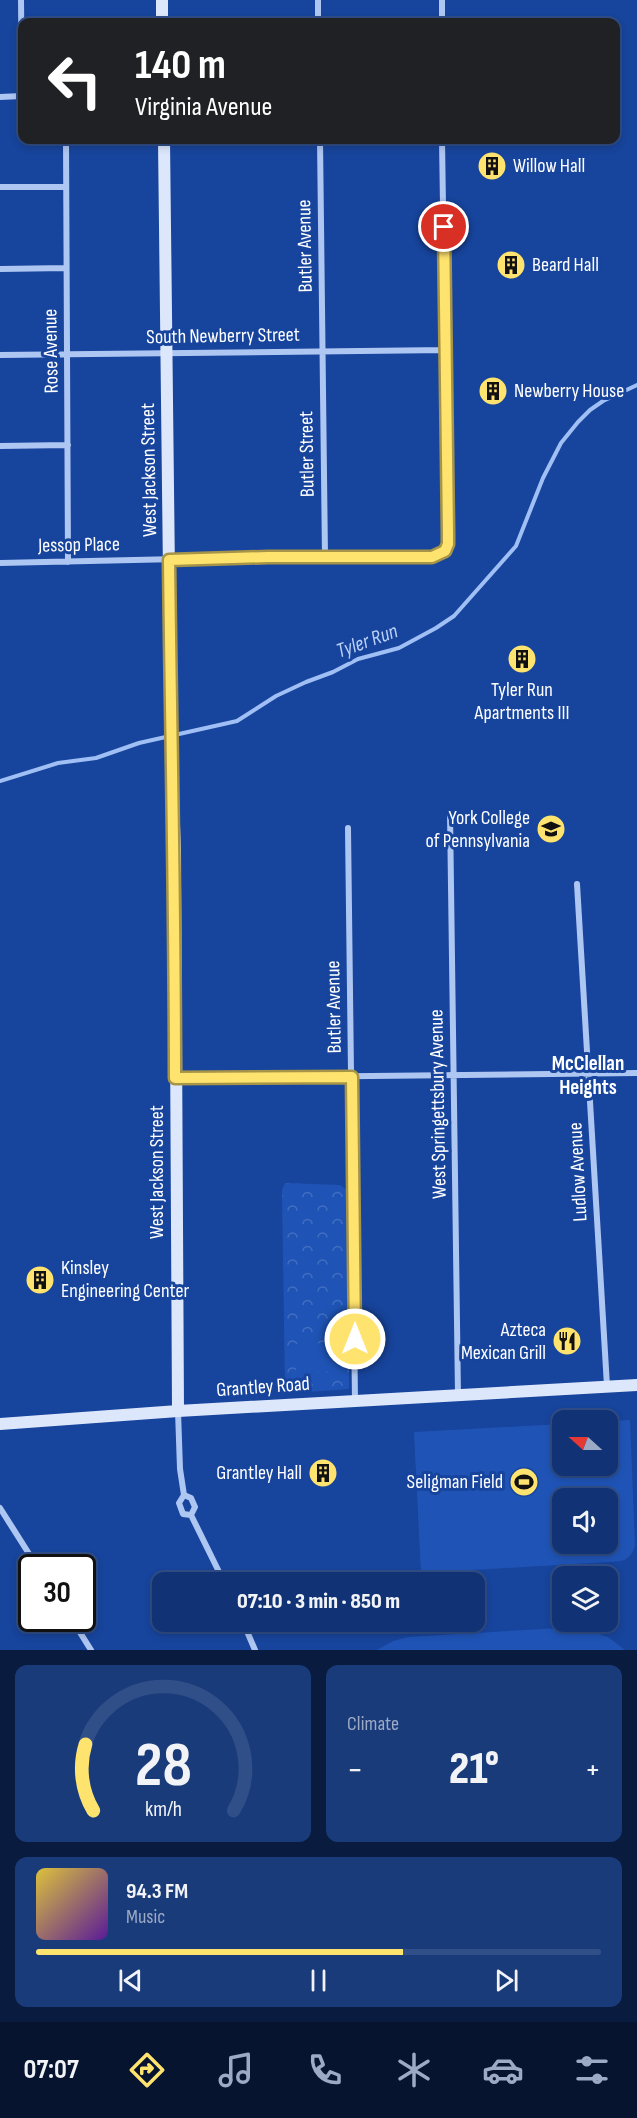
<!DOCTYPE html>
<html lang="en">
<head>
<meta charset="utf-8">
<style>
  body { margin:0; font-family:"Sofia Sans Condensed",sans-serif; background:#1a3b7a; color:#f1f3f6; height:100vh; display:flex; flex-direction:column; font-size:22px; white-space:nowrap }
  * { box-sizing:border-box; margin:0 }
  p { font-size:20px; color:#9caac5 }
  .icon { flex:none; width:33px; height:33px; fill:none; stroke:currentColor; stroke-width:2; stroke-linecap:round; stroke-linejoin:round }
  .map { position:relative; height:1650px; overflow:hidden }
  .panel { display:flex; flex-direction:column; gap:15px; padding:15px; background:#091c40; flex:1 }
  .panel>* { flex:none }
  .guide { position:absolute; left:18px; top:18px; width:602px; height:126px; border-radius:12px; box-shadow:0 3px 9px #0003,0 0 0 2px #304e87; background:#202124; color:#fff; overflow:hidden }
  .needle { width:39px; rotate:291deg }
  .tools { position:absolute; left:552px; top:1410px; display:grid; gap:12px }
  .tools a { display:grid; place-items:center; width:66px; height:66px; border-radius:12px; background:#113375; box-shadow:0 3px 9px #0003,0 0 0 2px #304e87; font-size:30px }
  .speed { position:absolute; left:18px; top:1554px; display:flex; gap:12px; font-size:30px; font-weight:700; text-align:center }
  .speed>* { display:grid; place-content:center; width:78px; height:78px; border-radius:50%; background:#113375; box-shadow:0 3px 9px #0003,0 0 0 2px #304e87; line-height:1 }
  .speed .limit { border:3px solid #111; border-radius:9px; background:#fff; color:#111 }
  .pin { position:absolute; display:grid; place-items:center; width:51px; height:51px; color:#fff; margin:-26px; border:3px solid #fff; border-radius:50%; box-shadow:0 2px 6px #0007 }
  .me { position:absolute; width:66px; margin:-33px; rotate:0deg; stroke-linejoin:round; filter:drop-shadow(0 0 4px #0008) }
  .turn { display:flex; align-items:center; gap:21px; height:126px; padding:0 18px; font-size:27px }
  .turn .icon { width:78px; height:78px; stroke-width:2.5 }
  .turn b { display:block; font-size:42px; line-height:51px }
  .big { font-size:45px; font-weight:800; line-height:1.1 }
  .panel .card { flex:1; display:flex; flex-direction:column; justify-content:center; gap:9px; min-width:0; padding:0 21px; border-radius:12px; background:#1a3b7a }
  .panel .dial { align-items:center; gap:0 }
  .dial svg { height:156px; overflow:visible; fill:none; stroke:#304e87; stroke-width:7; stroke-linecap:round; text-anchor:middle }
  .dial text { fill:#f1f3f6; stroke:none }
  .song { display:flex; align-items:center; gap:18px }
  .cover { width:72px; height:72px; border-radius:9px; background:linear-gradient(135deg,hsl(50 70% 55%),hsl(270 70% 35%)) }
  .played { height:6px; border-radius:3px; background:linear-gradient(90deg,#ffe36f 65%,#304e87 65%) }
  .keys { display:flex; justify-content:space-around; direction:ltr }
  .heat { display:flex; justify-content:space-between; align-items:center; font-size:33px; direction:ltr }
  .panel .tiles { flex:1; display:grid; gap:15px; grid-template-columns:1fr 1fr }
  .card:last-child { grid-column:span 2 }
  .trip { position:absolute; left:152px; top:1572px; width:333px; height:60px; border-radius:12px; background:#113375; box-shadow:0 3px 9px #0003,0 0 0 2px #304e87; font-weight:800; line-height:60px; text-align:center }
  .dock { display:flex; height:96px; justify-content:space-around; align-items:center; background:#07142f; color:#9caac5 }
  .dock .icon { width:42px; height:42px }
  .dock .selected { color:#ffe36f }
  .dock b { font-size:27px; color:#f1f3f6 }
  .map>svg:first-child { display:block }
</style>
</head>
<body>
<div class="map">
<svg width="637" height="1650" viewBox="0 0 637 1650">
  <defs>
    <pattern id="forest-crowns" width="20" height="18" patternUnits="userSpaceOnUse" patternTransform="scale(1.5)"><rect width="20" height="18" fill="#1f54b6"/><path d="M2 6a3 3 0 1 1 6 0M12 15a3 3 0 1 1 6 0" fill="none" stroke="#416ec1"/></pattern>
  </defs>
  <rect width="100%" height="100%" fill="#17449c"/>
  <path fill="url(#forest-crowns)" d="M285,1183L340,1185L347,1190L349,1286L348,1296L349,1389L292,1393L289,1392L285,1387L282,1190Z"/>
  <path fill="#1f54b6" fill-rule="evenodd" d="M346,1343L347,1371L296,1373V1344Z
    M630,1420L635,1546C629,1562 623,1561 608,1562L421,1573L414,1432L562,1424V1466H608V1421ZM562,1498H608V1544H562Z
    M577,1627L608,1637L625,1650H377L393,1641L408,1637Z"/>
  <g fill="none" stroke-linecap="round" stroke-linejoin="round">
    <path stroke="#a0bff5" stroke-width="4" d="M0,781L58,763L96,758L139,743L237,721L276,696L306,682L333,672L358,659L399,648L436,628L454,616L516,546L543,478L561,443L578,422L590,410L603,401L637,385"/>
    <path stroke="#aec6f2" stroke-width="6" d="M318,0V22
      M65,19V22
      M442,22V0
      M0,97L22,96L21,0
      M66,140L68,562
      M320,140L325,557
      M0,187H66
      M0,269L66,268
      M0,355L446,350
      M0,446L68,445
      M0,563L268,557H432L445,551L448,544V533L442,140
      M450,813L458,1395
      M348,828L355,1401
      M577,884L607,1386
      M176,1078L637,1073
      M178,1411L180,1469L184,1495L179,1503L183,1514L191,1515L224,1582
      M184,1495L191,1498L195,1507L191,1515
      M0,1508L38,1568
      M71,1618L91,1650
      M243,1622L255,1650"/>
    <path stroke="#dde7fc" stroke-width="12" d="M162,0V22
      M164,140L171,748L175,850L178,1411
      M0,1424L178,1411L637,1385"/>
  </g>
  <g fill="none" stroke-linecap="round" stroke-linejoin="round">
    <g stroke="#a69448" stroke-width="15">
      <path id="route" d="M355,1339L352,1077L175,1078C175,905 171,733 169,560L268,557H432L445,551L448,544V533L444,227"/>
    </g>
    <use href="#route" stroke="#ffe36f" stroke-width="10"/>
  </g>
  <defs>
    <g id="building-disc" transform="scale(1.5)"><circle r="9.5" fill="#ffe36f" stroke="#17449c"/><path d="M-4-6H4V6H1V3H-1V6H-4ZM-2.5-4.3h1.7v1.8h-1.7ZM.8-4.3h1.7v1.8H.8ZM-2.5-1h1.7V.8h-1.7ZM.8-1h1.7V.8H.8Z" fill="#111"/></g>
    <g id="university-disc" transform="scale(1.5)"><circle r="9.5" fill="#ffe36f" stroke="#17449c"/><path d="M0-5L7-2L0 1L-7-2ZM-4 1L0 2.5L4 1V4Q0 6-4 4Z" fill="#111"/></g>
    <g id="restaurant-disc" transform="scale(1.5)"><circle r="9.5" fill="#ffe36f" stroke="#17449c"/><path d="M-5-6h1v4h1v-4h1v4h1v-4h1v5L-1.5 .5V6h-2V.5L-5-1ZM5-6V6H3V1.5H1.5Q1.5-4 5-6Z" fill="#111"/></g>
    <g id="stadium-disc" transform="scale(1.5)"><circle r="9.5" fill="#ffe36f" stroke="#17449c"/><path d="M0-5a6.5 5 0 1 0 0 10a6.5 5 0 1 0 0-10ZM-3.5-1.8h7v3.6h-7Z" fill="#111"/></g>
  </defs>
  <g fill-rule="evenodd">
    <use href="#building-disc" x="492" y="166"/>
    <use href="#building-disc" x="511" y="265"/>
    <use href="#building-disc" x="493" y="391"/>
    <use href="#building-disc" x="522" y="659"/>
    <use href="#university-disc" x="551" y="829"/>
    <use href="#building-disc" x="40" y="1280"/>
    <use href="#restaurant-disc" x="567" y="1341"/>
    <use href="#building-disc" x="323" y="1473"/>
    <use href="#stadium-disc" x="524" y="1482"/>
  </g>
  <g text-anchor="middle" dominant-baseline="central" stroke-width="6" stroke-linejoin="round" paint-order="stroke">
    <g font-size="20" fill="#fff" stroke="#17449c" text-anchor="start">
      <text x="513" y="166">Willow Hall</text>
      <text x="532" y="265">Beard Hall</text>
      <text x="514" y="391">Newberry House</text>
      <text x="522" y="690" text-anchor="middle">Tyler Run<tspan x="522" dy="23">Apartments III</tspan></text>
      <text x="530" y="818" text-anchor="end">York College<tspan x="530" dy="23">of Pennsylvania</tspan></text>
      <text x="61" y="1268">Kinsley<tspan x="61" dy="23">Engineering Center</tspan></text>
      <text x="546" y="1330" text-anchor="end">Azteca<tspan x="546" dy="23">Mexican Grill</tspan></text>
      <text x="302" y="1473" text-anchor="end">Grantley Hall</text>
      <text x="503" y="1482" text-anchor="end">Seligman Field</text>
    </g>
    <g font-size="20" fill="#fff" stroke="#17449c">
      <text transform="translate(305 246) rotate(-91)">Butler Avenue</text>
      <text transform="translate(223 336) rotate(-1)">South Newberry Street</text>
      <text transform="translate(51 351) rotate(-91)">Rose Avenue</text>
      <text transform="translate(307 454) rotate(-91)">Butler Street</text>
      <text transform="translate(149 470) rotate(-91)">West Jackson Street</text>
      <text transform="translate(79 545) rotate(-1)">Jessop Place</text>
      <text transform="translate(334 1007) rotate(-91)">Butler Avenue</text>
      <text transform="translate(438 1104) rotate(-91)">West Springettsbury Avenue</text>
      <text transform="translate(157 1172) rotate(-90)">West Jackson Street</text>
      <text transform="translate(578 1172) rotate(-93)">Ludlow Avenue</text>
      <text transform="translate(263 1387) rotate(-4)">Grantley Road</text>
    </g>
    <g font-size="21" font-style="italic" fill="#bad1f9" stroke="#17449c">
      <text transform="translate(367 641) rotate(-20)">Tyler Run</text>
    </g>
    <g font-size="21" font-weight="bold" fill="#fff" stroke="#17449c">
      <text x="588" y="1063">McClellan<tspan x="588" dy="24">Heights</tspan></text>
    </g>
  </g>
</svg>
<div class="tools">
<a><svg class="needle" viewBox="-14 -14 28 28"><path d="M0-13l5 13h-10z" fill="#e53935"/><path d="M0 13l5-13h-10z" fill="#9caac5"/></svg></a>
<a><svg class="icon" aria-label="sound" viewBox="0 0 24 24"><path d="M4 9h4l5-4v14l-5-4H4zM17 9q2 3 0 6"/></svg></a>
<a><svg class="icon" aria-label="layers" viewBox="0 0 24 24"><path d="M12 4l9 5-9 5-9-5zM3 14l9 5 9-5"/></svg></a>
</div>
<div class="speed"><div class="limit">30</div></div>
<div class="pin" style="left:444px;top:227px;background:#d93025"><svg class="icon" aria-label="arrive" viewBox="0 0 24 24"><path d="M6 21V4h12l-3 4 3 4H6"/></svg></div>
<svg class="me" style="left:355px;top:1339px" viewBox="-20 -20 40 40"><circle r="17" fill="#ffe36f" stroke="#fff" stroke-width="3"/><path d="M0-11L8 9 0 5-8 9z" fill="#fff"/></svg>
<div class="trip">07:10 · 3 min · 850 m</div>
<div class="guide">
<div class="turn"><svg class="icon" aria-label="left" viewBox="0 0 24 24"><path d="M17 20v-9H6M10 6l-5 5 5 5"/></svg><div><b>140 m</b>Virginia Avenue</div></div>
</div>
</div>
<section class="panel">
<div class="tiles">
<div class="card dial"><svg viewBox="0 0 100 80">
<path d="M14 69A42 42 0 1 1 86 69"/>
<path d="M14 69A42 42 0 0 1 10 35" stroke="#ffe36f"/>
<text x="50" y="56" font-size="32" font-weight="700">28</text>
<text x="50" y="72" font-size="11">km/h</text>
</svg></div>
<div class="card"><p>Climate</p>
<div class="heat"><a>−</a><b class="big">21°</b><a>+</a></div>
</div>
<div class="card">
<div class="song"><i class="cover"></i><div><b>94.3 FM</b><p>Music</p></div></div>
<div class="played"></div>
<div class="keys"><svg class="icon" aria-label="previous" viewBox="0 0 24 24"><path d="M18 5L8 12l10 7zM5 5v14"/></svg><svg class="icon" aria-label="pause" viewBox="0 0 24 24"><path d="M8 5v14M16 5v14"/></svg><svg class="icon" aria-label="next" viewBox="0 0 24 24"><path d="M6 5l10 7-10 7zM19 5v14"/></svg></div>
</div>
</div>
</section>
<nav class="dock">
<b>07:07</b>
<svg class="icon selected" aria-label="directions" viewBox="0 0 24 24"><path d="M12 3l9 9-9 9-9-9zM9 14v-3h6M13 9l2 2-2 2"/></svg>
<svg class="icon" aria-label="music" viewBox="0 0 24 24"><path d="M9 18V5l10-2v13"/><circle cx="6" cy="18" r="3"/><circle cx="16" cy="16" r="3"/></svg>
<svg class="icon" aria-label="phone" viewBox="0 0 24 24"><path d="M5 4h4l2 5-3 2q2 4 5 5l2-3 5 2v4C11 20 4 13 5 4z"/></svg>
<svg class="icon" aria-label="climate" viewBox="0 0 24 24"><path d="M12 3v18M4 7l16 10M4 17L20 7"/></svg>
<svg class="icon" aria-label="car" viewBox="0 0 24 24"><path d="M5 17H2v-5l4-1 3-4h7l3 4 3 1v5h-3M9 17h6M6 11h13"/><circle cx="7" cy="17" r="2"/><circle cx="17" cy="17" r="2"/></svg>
<svg class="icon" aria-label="filters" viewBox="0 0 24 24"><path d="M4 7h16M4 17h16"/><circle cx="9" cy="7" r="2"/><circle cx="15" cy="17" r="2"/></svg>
</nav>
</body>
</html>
